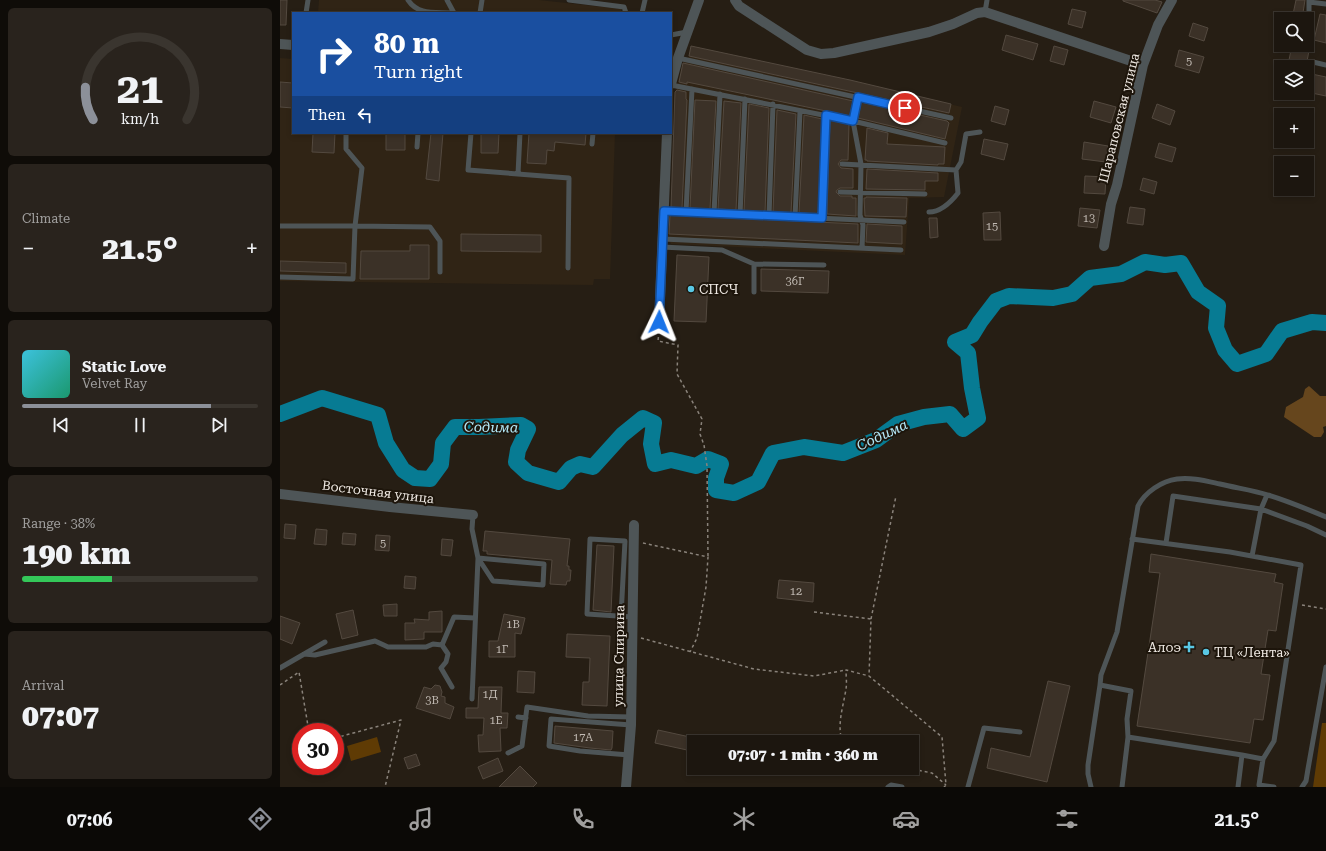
<!DOCTYPE html>
<html lang="en">
<head>
<meta charset="utf-8">
<style>
  body { margin:0; font-family:"Roboto Serif",serif; background:#29231d; color:#f1f3f6; height:100vh; display:flex; flex-direction:column; font-size:15px; white-space:nowrap }
  * { box-sizing:border-box; margin:0 }
  p { font-size:13px; color:#a09f9e }
  .icon { flex:none; width:22px; height:22px; fill:none; stroke:currentColor; stroke-width:2; stroke-linecap:round; stroke-linejoin:round }
  .map { position:relative; flex:1; overflow:hidden }
  .details { display:flex; flex-direction:column; gap:8px; padding:8px; background:#0f0c08; width:280px }
  .details>* { flex:none }
  .top-card { position:absolute; left:12px; top:12px; width:380px; height:122px; border-radius:0px; box-shadow:0 2px 6px #0003,0 0 0 1px #3a352f; background:#1a4fa0; color:#fff; overflow:hidden }
  .fabs { position:absolute; left:994px; top:12px; display:grid; gap:8px }
  .fabs a { display:grid; place-items:center; width:40px; height:40px; border-radius:0px; background:#1c160f; box-shadow:0 2px 6px #0003,0 0 0 1px #3a352f; font-size:20px }
  .speed { position:absolute; left:12px; top:723px; display:flex; gap:8px; font-size:20px; font-weight:700; text-align:center }
  .speed>* { display:grid; place-content:center; width:52px; height:52px; border-radius:50%; background:#1c160f; box-shadow:0 2px 6px #0003,0 0 0 1px #3a352f; line-height:1 }
  .speed .limit { border:6px solid #d22; background:#fff; color:#111 }
  .pin { position:absolute; display:grid; place-items:center; width:34px; height:34px; color:#fff; margin:-17px; border:2px solid #fff; border-radius:50%; box-shadow:0 1px 4px #0007 }
  .me { position:absolute; width:44px; margin:-22px; rotate:2deg; stroke-linejoin:round; filter:drop-shadow(0 0 3px #0008) }
  .turn { display:flex; align-items:center; gap:14px; height:84px; padding:0 16px; font-size:18px }
  .turn .icon { width:52px; height:52px; stroke-width:2.5 }
  .turn b { display:block; font-size:28px; line-height:34px }
  .then { display:flex; align-items:center; height:38px; padding:0 16px; background:#0003; gap:8px; font-size:15px }
  .big { font-size:30px; font-weight:800; line-height:1.1 }
  .details .card { flex:1; display:flex; flex-direction:column; justify-content:center; gap:6px; min-width:0; padding:0 14px; border-radius:6px; background:#29231d }
  .details .dial { align-items:center; gap:0 }
  .dial svg { height:104px; overflow:visible; fill:none; stroke:#3a352f; stroke-width:7; stroke-linecap:round; text-anchor:middle }
  .dial text { fill:#f1f3f6; stroke:none }
  .song { display:flex; align-items:center; gap:12px }
  .cover { width:48px; height:48px; border-radius:6px; background:linear-gradient(135deg,hsl(190 70% 55%),hsl(160 70% 35%)) }
  .played { height:4px; border-radius:2px; background:linear-gradient(90deg,#8c9099 80%,#3a352f 80%) }
  .keys { display:flex; justify-content:space-around; direction:ltr }
  .heat { display:flex; justify-content:space-between; align-items:center; font-size:22px; direction:ltr }
  .charge { height:6px; border-radius:3px; background:linear-gradient(90deg,#34c759 38%,#3a352f 0) }
  .trip { position:absolute; left:407px; top:735px; width:232px; height:40px; border-radius:0px; background:#1c160f; box-shadow:0 2px 6px #0003,0 0 0 1px #3a352f; font-weight:800; line-height:40px; text-align:center }
  .tab-bar { display:flex; height:64px; justify-content:space-around; align-items:center; background:#0b0906; color:#a09f9e }
  .tab-bar .icon { width:28px; height:28px }
  .tab-bar .selected { color:#8c9099 }
  .tab-bar b { font-size:18px; color:#f1f3f6 }
  main { display:flex; flex:1; min-height:0 }
  .map>svg:first-child { display:block }
</style>
</head>
<body>
<main>
<section class="details">
<div class="card dial"><svg viewBox="0 0 100 80">
<path d="M14 69A42 42 0 1 1 86 69"/>
<path d="M14 69A42 42 0 0 1 8 44" stroke="#8c9099"/>
<text x="50" y="56" font-size="32" font-weight="700">21</text>
<text x="50" y="72" font-size="11">km/h</text>
</svg></div>
<div class="card"><p>Climate</p>
<div class="heat"><a>−</a><b class="big">21.5°</b><a>+</a></div>
</div>
<div class="card">
<div class="song"><i class="cover"></i><div><b>Static Love</b><p>Velvet Ray</p></div></div>
<div class="played"></div>
<div class="keys"><svg class="icon" aria-label="previous" viewBox="0 0 24 24"><path d="M18 5L8 12l10 7zM5 5v14"/></svg><svg class="icon" aria-label="pause" viewBox="0 0 24 24"><path d="M8 5v14M16 5v14"/></svg><svg class="icon" aria-label="next" viewBox="0 0 24 24"><path d="M6 5l10 7-10 7zM19 5v14"/></svg></div>
</div>
<div class="card"><p>Range · 38%</p><b class="big">190 km</b><div class="charge"></div></div>
<div class="card"><p>Arrival</p><b class="big">07:07</b></div>
</section>
<div class="map">
<svg width="1046" height="787" viewBox="0 0 1046 787">
  <rect width="100%" height="100%" fill="#261e14"/>
  <path fill="#302415" d="M39,0H259L341,9V13H38Z
    M411,46L570,80L682,107L664,197L629,198L625,255L391,244L387,234L388,216L391,206L395,92L403,63L409,56Z
    M0,58L13,59V133H335L330,279H314L313,285L0,281Z"/>
  <path fill="#5f3b04" d="M1042,723H1046V787H1033Z
    M97,737L101,752L71,761L67,746Z"/>
  <path fill="#66461d" d="M1029,386L1040,396H1046V426L1043,427L1044,432L1041,437H1034L1004,417L1006,407L1023,397L1025,389Z"/>
  <g fill="none" stroke-linecap="round" stroke-linejoin="round">
    <path stroke="#077b93" stroke-width="16" d="M0,414L42,398L98,415L106,443L123,470L135,478L150,479L161,464L163,443L175,427H199L241,425L248,429L238,450L236,462L248,473L279,482L291,468L300,464L313,467L342,435L363,418L374,423L371,444L375,464L391,460L416,466L428,459L441,464L436,478V490L454,493L478,482L493,453L524,447L563,453L596,440L618,424L644,417L670,414L683,429L698,418L692,388L688,353L675,342L692,335L700,322L716,301L729,296L773,298L792,294L810,278L841,274L865,262L885,265L901,263L918,292L938,306L936,328L945,350L957,364L986,354L1002,331L1032,322L1046,323"/>
  </g>
  <path fill="#3b3127" stroke="#53493f" d="M0,0H7L6,25H0Z
    M843,0H875L882,2L877,13L843,1Z
    M1016,0H1025L1022,19H1012Z
    M792,9L806,12L802,28L788,24Z
    M1040,14L1046,15V43L1034,40Z
    M913,23L928,28L924,41L909,36Z
    M726,35L758,44L753,60L722,50Z
    M1012,45H1030L1026,67H1005L1006,60H1009Z
    M411,46L570,80L671,104L669,113L409,56Z
    M774,46L788,50L784,65L770,61Z
    M899,50L924,57L919,73L895,66Z
    M403,63L573,101L570,116L407,82V84L399,82Z
    M1027,73L1046,77V96L1027,92Z
    M0,82L13,83V108L0,107Z
    M397,90L406,92V99L407,100L402,208L391,207L395,92Z
    M415,100L436,101L430,209L410,208Z
    M444,101L461,103L456,210L438,209Z
    M814,101L836,107L831,123L810,117Z
    M581,102L667,121L669,123L665,139L578,118Z
    M469,104L489,108L485,212L464,211Z
    M877,104L895,111L890,125L872,118Z
    M715,106L729,110L725,125L711,121Z
    M497,110L516,114L511,213L493,212Z
    M524,115L542,119L539,214L519,213Z
    M550,120L569,124L568,160H561L558,164L561,168L573,169V188H560L557,190L556,192L560,196H572V198H576V216L547,214Z
    M587,128L608,133L607,144L665,147L664,164H658V165L587,161V160H585Z
    M33,133H55L54,153L32,152Z
    M106,133H125V150H106Z
    M151,133H163L159,181L146,179Z
    M201,133H219L218,153H201Z
    M249,133H306L305,145L275,142L274,151L267,150L266,164L247,163Z
    M704,139L728,144L724,160L701,154Z
    M804,142L828,146L826,162L802,159Z
    M879,143L896,148L892,162L875,157Z
    M587,169L658,173V181H645V190L586,189Z
    M805,176L826,177L825,194L804,193Z
    M863,178L877,182L874,194L860,190Z
    M586,197L627,198L626,217L585,216L584,198H586Z
    M850,207L865,209L863,225L847,223Z
    M800,208L820,210L817,228L798,226Z
    M720,212L721,240H704L703,213Z
    M390,215L578,224V243L389,234Z
    M649,218H657L658,237L650,238Z
    M587,224L622,226V244L586,242Z
    M181,234L261,235V252L181,251Z
    M130,245H149V279H80L81,251H130Z
    M397,255L429,257L426,322L394,321Z
    M0,261L66,263V273L0,271Z
    M481,269L549,271L548,293L481,291Z
    M5,524L16,525L15,539L4,538Z
    M36,529L47,530L46,545L34,544Z
    M205,531L290,539L287,566H289V570H291L290,581H287L286,585L270,584L272,560L207,554V551H203Z
    M63,533L76,534L75,545L62,544Z
    M96,535L110,536L109,551L95,550Z
    M162,539L173,540L171,556L161,555Z
    M317,545L334,546L331,612L313,610Z
    M871,554L996,574L994,582L1003,584L996,631L988,630L981,674L990,675L983,720L974,719L970,743L857,726L880,573L869,572Z
    M125,576L136,577L135,589L124,588Z
    M499,580L534,583L533,602L497,598Z
    M117,604V616H104L103,605Z
    M73,610L78,635L62,639L56,614Z
    M162,611V632H144V639L125,640V623H135L134,619L149,620V612Z
    M224,614L245,618L241,634L235,633V657H209V641H218Z
    M0,616L20,623L12,644L0,639Z
    M287,634L330,636L327,706L302,705L303,682H309L310,658L286,657Z
    M238,671L255,672L254,693L237,692Z
    M768,681L790,686L767,782L707,768L711,748L750,757Z
    M155,685L160,686L162,692L161,696L165,697V703L174,707L170,719L136,708L144,687L151,689Z
    M199,687H222L221,713H228L227,728H220L221,751L199,752L198,735H203L204,718H186V708H198Z
    M275,726L333,731L332,748L331,750L310,748L274,743Z
    M378,730L410,737L407,750L375,743Z
    M136,754L140,765L128,769L124,758Z
    M218,758L223,771L203,779L198,767Z
    M240,766L257,783L253,787H219Z"/>
  <g fill="none" stroke-linecap="round" stroke-linejoin="round">
    <path stroke="#8a837b" stroke-width="1.5" stroke-dasharray="3 3" stroke-linecap="butt" d="M379,331L378,341L398,345L397,374L422,419L420,434L424,445L427,466L428,557
      M363,543L428,557L426,587L417,638L410,652
      M1022,605L1046,609
      M534,612L591,619L589,676L662,737L666,785L664,787
      M591,619L616,496
      M361,638L474,669L534,676L566,670
      M0,685L19,672L29,732
      M55,738L121,720L105,787
      M562,742C557,723 563,708 566,689C567,683 566,676 566,670L589,676
      M627,768L652,773L666,785"/>
    <path stroke="#4e5557" stroke-width="5" d="M128,0C138,15 154,12 171,13
      M167,0L174,13
      M289,0L344,7L346,13
      M1029,2L1046,4
      M705,12L707,0
      M26,13L28,0
      M200,13L202,0
      M362,13L365,0
      M1029,33V0
      M391,35L407,32
      M398,58L671,118
      M1033,62L1046,65
      M391,85L573,121L665,143
      M578,97L573,121L581,164L580,215L583,225L582,248
      M191,133L188,170L289,178L288,268
      M312,144L313,133
      M137,147L138,133
      M562,164L676,170
      M238,174L240,133
      M560,192L645,194
      M384,211L624,222
      M406,212L412,89
      M649,212C660,212 671,202 678,193L676,170L681,162L686,134L700,132
      M434,213L440,94
      M460,215L465,99
      M489,216L493,104
      M515,217L520,111
      M543,218L546,115
      M0,226H75L82,168L66,149V133
      M383,239L621,250
      M382,247L442,250L474,264L544,265
      M0,277L73,279L75,226L150,227L160,241V272
      M474,292V264
      M193,515L192,529L198,558L264,564L263,585L213,581L198,558
      M852,539L950,552L1021,565L994,741L983,759L979,785L994,787
      M886,543L893,496L981,509L1027,526L1046,535
      M972,556L981,509L987,495
      M341,616L345,541L310,539L307,614L353,617
      M24,654L35,655L95,641L108,647H146L153,644L162,645
      M0,668L45,642
      M820,685L851,691L847,719L848,737L962,755L983,759
      M172,687L161,668L166,662L168,654L162,645L174,617L195,618
      M192,699L198,558
      M238,717L246,718
      M228,753L242,746L247,707L308,716L351,717
      M349,755L300,751L269,746L271,719L351,725
      M608,787L611,785L622,787
      M688,787L704,728L740,732
      M811,787L808,774V765L820,685L821,675L837,632L858,506C865,492 882,481 897,479C911,477 926,481 940,484C956,488 973,490 988,495C1008,501 1027,509 1046,517
      M842,787L848,737
      M958,787L962,755
      M1022,787L1026,781L1028,769L1046,667"/>
    <path stroke="#4e5557" stroke-width="10" d="M455,0L459,6L527,50L541,54L554,53L649,32L673,24L697,13L705,12L863,65
      M0,44L13,45
      M391,84L398,58L419,0
      M824,246L831,204L837,185L863,65L878,25L892,0
      M379,322L387,133
      M0,494L110,507L193,515
      M346,787L351,725L354,525"/>
  </g>
  <g fill="none" stroke-linecap="round" stroke-linejoin="round">
    <g stroke="#114b97" stroke-width="10">
      <path id="route" d="M379,322L384,211L542,218L546,115L573,121L578,97L625,108"/>
    </g>
    <use href="#route" stroke="#1a73e8" stroke-width="7"/>
  </g>
  <g fill="#59c8e5" stroke="#1d150b" stroke-width="1.5">
    <circle cx="411" cy="289" r="4"/>
    <path d="M907 641h4v4h4v4h-4v4h-4v-4h-4v-4h4z"/>
    <circle cx="926" cy="652" r="4"/>
  </g>
  <g text-anchor="middle" dominant-baseline="central" stroke-width="4" stroke-linejoin="round" paint-order="stroke">
    <g font-size="11" fill="#c1bab3">
      <text x="909" y="61">5</text>
      <text x="809" y="218">13</text>
      <text x="712" y="226">15</text>
      <text x="515" y="281">36Г</text>
      <text x="103" y="543">5</text>
      <text x="516" y="591">12</text>
      <text x="233" y="624">1В</text>
      <text x="222" y="649">1Г</text>
      <text x="210" y="694">1Д</text>
      <text x="152" y="700">3В</text>
      <text x="216" y="720">1Е</text>
      <text x="303" y="737">17А</text>
    </g>
    <g font-size="13" fill="#eee8e2" stroke="#1d150b">
      <text transform="translate(839 118) rotate(-76)">Шараповская улица</text>
      <text transform="translate(98 492) rotate(7)">Восточная улица</text>
      <text transform="translate(339 656) rotate(-89)">улица Спирина</text>
    </g>
    <g font-size="13" fill="#eee8e2" stroke="#1d150b" text-anchor="start">
      <text x="419" y="289">СПСЧ</text>
      <text x="901" y="647" text-anchor="end">Алоэ</text>
      <text x="934" y="652">ТЦ «Лента»</text>
    </g>
    <g font-size="14" font-style="italic" fill="#b4eafa" stroke="#1d150b">
      <text transform="translate(211 427) rotate(1)">Содима</text>
      <text transform="translate(602 435) rotate(-25)">Содима</text>
    </g>
  </g>
</svg>
<div class="fabs">
<a><svg class="icon" aria-label="search" viewBox="0 0 24 24"><circle cx="10" cy="10" r="6"/><path d="M15 15l6 6"/></svg></a>
<a><svg class="icon" aria-label="layers" viewBox="0 0 24 24"><path d="M12 4l9 5-9 5-9-5zM3 14l9 5 9-5"/></svg></a>
<a>+</a>
<a>−</a>
</div>
<div class="speed"><div class="limit">30</div></div>
<div class="pin" style="left:625px;top:108px;background:#d93025"><svg class="icon" aria-label="arrive" viewBox="0 0 24 24"><path d="M6 21V4h12l-3 4 3 4H6"/></svg></div>
<svg class="me" style="left:379px;top:322px" viewBox="-20 -20 40 40"><path d="M0-17L14 15 0 8-14 15z" fill="#1a73e8" stroke="#fff" stroke-width="4"/></svg>
<div class="trip">07:07 · 1 min · 360 m</div>
<div class="top-card">
<div class="turn"><svg class="icon" aria-label="right" viewBox="0 0 24 24"><path d="M7 20v-9h11M14 6l5 5-5 5"/></svg><div><b>80 m</b>Turn right</div></div>
<div class="then">Then<svg class="icon" aria-label="left" viewBox="0 0 24 24"><path d="M17 20v-9H6M10 6l-5 5 5 5"/></svg></div>
</div>
</div>
</main>
<nav class="tab-bar">
<b>07:06</b>
<svg class="icon selected" aria-label="directions" viewBox="0 0 24 24"><path d="M12 3l9 9-9 9-9-9zM9 14v-3h6M13 9l2 2-2 2"/></svg>
<svg class="icon" aria-label="music" viewBox="0 0 24 24"><path d="M9 18V5l10-2v13"/><circle cx="6" cy="18" r="3"/><circle cx="16" cy="16" r="3"/></svg>
<svg class="icon" aria-label="phone" viewBox="0 0 24 24"><path d="M5 4h4l2 5-3 2q2 4 5 5l2-3 5 2v4C11 20 4 13 5 4z"/></svg>
<svg class="icon" aria-label="climate" viewBox="0 0 24 24"><path d="M12 3v18M4 7l16 10M4 17L20 7"/></svg>
<svg class="icon" aria-label="car" viewBox="0 0 24 24"><path d="M5 17H2v-5l4-1 3-4h7l3 4 3 1v5h-3M9 17h6M6 11h13"/><circle cx="7" cy="17" r="2"/><circle cx="17" cy="17" r="2"/></svg>
<svg class="icon" aria-label="filters" viewBox="0 0 24 24"><path d="M4 7h16M4 17h16"/><circle cx="9" cy="7" r="2"/><circle cx="15" cy="17" r="2"/></svg>
<b>21.5°</b>
</nav>
</body>
</html>
